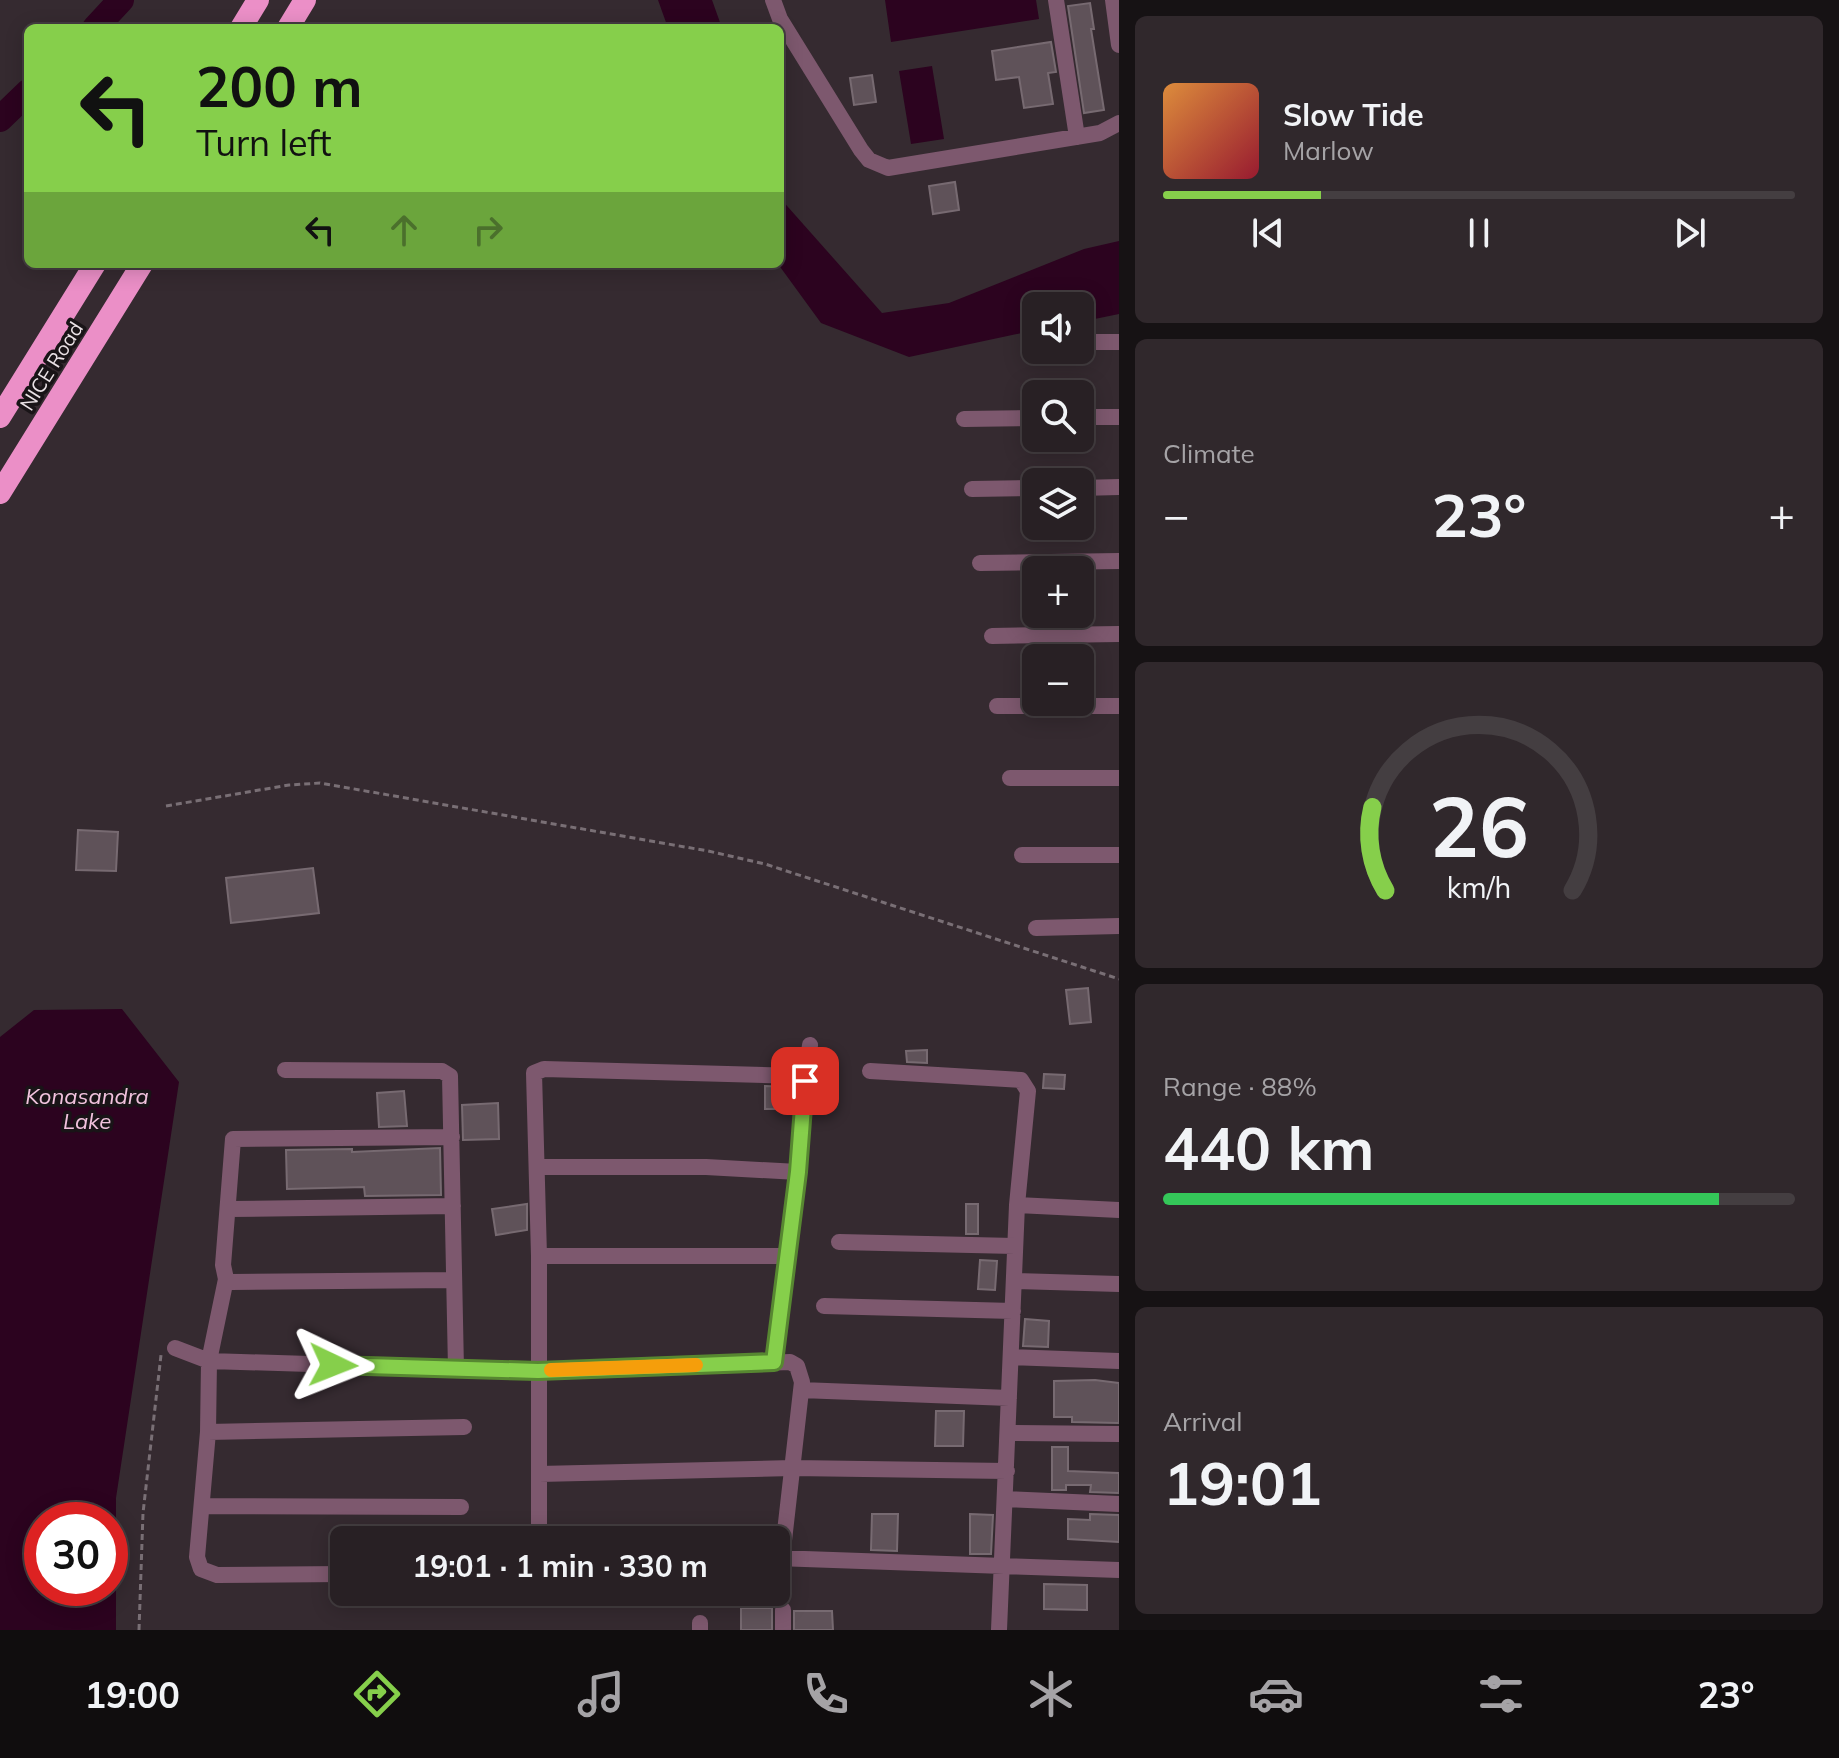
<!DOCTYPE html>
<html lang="en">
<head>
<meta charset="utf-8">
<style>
  body { margin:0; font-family:Mulish,sans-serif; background:#30282c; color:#f1f3f6; height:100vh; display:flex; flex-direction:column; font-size:30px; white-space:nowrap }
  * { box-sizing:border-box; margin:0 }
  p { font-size:26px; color:#a5a3a6 }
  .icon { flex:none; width:44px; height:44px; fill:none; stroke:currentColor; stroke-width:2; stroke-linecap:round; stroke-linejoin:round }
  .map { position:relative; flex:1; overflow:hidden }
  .panel { display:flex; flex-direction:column; gap:16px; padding:16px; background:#161214; width:720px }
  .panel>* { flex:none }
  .hud { position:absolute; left:24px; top:24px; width:760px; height:244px; border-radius:12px; box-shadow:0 4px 20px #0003,0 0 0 2px #443e41; background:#86cf4b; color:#111; overflow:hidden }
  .tools { position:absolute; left:1022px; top:292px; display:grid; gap:16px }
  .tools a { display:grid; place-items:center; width:72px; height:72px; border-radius:12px; background:#282024; box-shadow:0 4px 20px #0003,0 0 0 2px #443e41; font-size:40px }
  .speed { position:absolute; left:24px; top:1502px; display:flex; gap:16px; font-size:40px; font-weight:700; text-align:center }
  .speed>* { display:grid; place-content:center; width:104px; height:104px; border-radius:50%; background:#282024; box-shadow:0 4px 20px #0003,0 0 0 2px #443e41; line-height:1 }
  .speed .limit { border:12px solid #d22; background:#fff; color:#111 }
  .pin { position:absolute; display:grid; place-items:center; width:68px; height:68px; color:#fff; margin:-34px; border-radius:16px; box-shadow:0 4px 12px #0006 }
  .me { position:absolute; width:88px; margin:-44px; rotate:92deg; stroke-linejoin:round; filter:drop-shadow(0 0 6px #0008) }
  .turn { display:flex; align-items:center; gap:28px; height:168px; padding:0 40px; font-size:36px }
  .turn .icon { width:104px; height:104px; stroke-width:2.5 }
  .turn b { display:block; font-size:56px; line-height:68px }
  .lanes { display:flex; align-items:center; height:76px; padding:0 40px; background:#0003; justify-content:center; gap:40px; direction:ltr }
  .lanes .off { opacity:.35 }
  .big { font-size:60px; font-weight:700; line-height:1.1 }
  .panel .tile { flex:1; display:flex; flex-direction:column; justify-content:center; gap:12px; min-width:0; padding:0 28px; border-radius:12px; background:#30282c }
  .panel .dial { align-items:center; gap:0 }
  .dial svg { height:208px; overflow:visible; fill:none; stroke:#443e41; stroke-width:7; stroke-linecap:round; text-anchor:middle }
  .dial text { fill:#f1f3f6; stroke:none }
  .song { display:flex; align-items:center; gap:24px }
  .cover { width:96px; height:96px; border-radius:12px; background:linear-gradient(135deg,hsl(30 70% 55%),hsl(350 70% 35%)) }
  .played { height:8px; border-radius:4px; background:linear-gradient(90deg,#86cf4b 25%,#443e41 25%) }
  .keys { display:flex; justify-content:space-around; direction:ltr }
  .heat { display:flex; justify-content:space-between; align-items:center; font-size:44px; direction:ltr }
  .charge { height:12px; border-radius:6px; background:linear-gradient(90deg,#34c759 88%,#443e41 0) }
  .trip { position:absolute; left:330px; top:1526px; width:460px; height:80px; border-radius:12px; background:#282024; box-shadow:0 4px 20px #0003,0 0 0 2px #443e41; font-weight:700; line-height:80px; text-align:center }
  .menu { display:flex; height:128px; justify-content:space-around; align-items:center; background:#100d0e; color:#a5a3a6 }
  .menu .icon { width:56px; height:56px }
  .menu .on { color:#86cf4b }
  .menu b { font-size:36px; color:#f1f3f6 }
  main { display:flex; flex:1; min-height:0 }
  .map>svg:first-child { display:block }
</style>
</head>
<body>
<main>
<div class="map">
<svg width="1119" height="1630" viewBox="0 0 1119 1630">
  <rect width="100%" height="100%" fill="#352a30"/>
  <path fill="#2c031f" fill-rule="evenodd" d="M658,0H712L722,28H668Z
    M885,0H1036L1039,19L891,42Z
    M932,66L944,139L911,144L899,71Z
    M780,198L882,313L949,303L1084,249L1119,241V314L1080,322V306H1036V330L909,357L821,323L778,264Z
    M122,1009L179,1082L116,1498V1630H0V1037L34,1010ZM42,1520H110V1588H42Z"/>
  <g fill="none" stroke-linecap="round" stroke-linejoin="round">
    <path stroke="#2c031f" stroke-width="26" d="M95,28L121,0
      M0,119L28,92"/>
  </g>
  <path fill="#5f5259" stroke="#776a71" stroke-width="2" d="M1090,3L1094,29H1091L1104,110L1084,113L1068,6Z
    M1051,42L1056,72L1048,73L1053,104L1024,108L1019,77L996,80L992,51Z
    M872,75L876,102L854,105L850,78Z
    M955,182L959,210L933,214L929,186Z
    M78,830L118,832L116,871L76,870Z
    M313,868L319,913L231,923L226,878Z
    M1088,988L1091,1022L1070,1024L1066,990Z
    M927,1050V1063L907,1062L906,1051Z
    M1044,1074L1065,1075L1064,1089L1043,1088Z
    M765,1086L793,1087L792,1109H765Z
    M404,1091L407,1126L379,1127L377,1093Z
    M498,1103L499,1139L463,1140L462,1105Z
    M440,1148L441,1195L365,1196L364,1187L287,1189L286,1150L352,1149V1152Z
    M527,1204V1230L496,1235L492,1209Z
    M966,1204H978V1234H966Z
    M980,1260L997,1261L995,1290L978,1289Z
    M1025,1319L1049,1321L1048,1347L1023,1346Z
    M1095,1380L1119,1383V1423L1072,1422V1417H1054V1381Z
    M936,1411H964L963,1446H935Z
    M1052,1447H1068V1471L1119,1473V1493L1090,1492L1091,1485H1066V1490H1052Z
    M872,1514H898L897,1551L871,1550Z
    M970,1514L993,1515L991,1554H970Z
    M1090,1514L1119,1515V1542L1068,1539V1519L1090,1520Z
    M1044,1584L1087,1585V1610L1044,1609Z
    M741,1608H772V1630H741Z
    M794,1611H832L833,1630H794Z"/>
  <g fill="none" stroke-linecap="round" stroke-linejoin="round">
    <path stroke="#796f75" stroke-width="3" stroke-dasharray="6 4" stroke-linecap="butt" d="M166,806L289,785L320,783L708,851L765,864L1119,979
      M139,1630L143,1513L161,1355"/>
    <path stroke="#7d586e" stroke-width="16" d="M773,0L780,19L861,150L869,160L888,168L1100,133L1119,123
      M1056,0L1077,137
      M1113,0L1119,45
      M1080,342H1119
      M1035,343H1036
      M1080,417H1119
      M964,419L1036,418
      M1080,488L1119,487
      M972,489L1036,488
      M980,563L1119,561
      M992,636L1119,634
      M997,706H1119
      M1010,778H1119
      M1022,855H1119
      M1036,928L1119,926
      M285,1070L442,1071L450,1076L456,1369
      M870,1071L1021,1080L1028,1091L1017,1205L999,1630
      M805,1081L810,1045
      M452,1137L233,1139L223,1265L226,1279L231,1282L454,1280
      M538,1167H706L798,1172
      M1017,1205L1119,1210
      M230,1209L453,1206
      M839,1242L1015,1246
      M539,1256H788
      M226,1279L209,1361L208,1432L197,1557L201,1569L217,1575L344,1574
      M1014,1281L1119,1284
      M824,1306L1013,1311
      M175,1348L209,1361L538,1371L790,1362L797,1366L802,1382L782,1558
      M1011,1357L1119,1361
      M801,1390L1009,1398
      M208,1432L464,1427
      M1008,1433L1119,1434
      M539,1474L793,1468L1007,1471
      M1005,1499L1119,1504
      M202,1506L461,1507
      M539,1540V1256L534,1073L544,1069L800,1076L805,1079L798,1172L774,1362
      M776,1558L1119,1570
      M783,1610V1630
      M700,1630V1623"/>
    <path stroke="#eb8fc7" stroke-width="22" d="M241,28L258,0
      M288,28L305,0
      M0,417L95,264
      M0,493L142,264"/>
  </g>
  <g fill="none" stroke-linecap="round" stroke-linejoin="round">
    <g stroke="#578731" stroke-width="20">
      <path id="route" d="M333,1365L538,1371L774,1362L798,1172L805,1081"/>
    </g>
    <use href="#route" stroke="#86cf4b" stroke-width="14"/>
    <path stroke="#f59e0b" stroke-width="14" d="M551,1370L696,1365"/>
  </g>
  <g text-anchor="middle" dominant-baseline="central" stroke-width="7" stroke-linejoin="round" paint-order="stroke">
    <g font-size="20" fill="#eae2e6" stroke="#191417">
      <text transform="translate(51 366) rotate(-58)">NICE Road</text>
    </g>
    <g font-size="22" font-style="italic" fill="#f1c2dd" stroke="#191417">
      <text x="87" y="1096">Konasandra<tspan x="87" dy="25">Lake</tspan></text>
    </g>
  </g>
</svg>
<div class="tools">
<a><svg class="icon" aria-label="sound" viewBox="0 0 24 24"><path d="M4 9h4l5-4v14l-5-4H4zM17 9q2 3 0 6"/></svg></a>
<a><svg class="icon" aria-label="search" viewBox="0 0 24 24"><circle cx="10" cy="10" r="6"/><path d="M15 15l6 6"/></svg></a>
<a><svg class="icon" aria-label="layers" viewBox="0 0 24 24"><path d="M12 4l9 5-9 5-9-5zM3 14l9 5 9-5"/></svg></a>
<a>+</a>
<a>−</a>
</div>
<div class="speed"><div class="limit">30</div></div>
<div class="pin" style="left:805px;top:1081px;background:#d93025"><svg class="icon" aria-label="arrive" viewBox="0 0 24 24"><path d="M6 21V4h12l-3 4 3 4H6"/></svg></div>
<svg class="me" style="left:333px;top:1365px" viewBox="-20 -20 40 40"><path d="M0-17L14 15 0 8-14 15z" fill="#86cf4b" stroke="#fff" stroke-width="4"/></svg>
<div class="trip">19:01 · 1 min · 330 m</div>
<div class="hud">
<div class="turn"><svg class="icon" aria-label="left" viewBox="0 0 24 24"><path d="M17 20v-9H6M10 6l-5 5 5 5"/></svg><div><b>200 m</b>Turn left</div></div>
<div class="lanes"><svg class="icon" aria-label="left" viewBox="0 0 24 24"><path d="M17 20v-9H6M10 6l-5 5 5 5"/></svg><svg class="icon off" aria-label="ahead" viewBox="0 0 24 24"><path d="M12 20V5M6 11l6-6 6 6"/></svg><svg class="icon off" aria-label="right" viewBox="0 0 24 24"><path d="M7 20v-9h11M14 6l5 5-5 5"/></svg></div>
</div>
</div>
<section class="panel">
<div class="tile">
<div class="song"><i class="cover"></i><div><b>Slow Tide</b><p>Marlow</p></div></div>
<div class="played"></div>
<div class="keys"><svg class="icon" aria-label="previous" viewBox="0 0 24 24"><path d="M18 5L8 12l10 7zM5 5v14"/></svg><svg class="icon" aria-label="pause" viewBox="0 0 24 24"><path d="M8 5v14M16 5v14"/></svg><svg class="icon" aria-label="next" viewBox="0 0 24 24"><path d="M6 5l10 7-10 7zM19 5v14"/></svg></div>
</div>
<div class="tile"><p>Climate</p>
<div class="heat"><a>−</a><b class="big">23°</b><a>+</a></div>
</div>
<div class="tile dial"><svg viewBox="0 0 100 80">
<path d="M14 69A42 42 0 1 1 86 69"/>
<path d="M14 69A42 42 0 0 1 9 37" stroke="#86cf4b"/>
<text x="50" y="56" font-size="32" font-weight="700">26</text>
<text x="50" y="72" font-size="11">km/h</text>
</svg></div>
<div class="tile"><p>Range · 88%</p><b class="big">440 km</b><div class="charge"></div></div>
<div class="tile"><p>Arrival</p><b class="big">19:01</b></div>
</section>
</main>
<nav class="menu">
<b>19:00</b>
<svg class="icon on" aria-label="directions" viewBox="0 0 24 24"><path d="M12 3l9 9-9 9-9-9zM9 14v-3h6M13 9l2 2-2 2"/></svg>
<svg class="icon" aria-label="music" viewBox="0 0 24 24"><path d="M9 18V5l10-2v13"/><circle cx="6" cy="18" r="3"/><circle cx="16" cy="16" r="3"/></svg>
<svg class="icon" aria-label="phone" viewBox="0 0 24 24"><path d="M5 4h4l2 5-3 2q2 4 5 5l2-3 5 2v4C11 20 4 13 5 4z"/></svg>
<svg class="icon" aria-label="climate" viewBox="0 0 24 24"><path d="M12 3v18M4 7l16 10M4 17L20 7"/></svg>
<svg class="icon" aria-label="car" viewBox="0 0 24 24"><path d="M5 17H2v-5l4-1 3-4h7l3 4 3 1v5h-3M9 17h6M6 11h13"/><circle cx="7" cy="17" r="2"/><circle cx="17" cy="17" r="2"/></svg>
<svg class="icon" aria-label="filters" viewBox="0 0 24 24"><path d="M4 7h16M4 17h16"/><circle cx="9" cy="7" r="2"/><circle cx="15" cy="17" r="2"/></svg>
<b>23°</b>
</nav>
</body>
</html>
